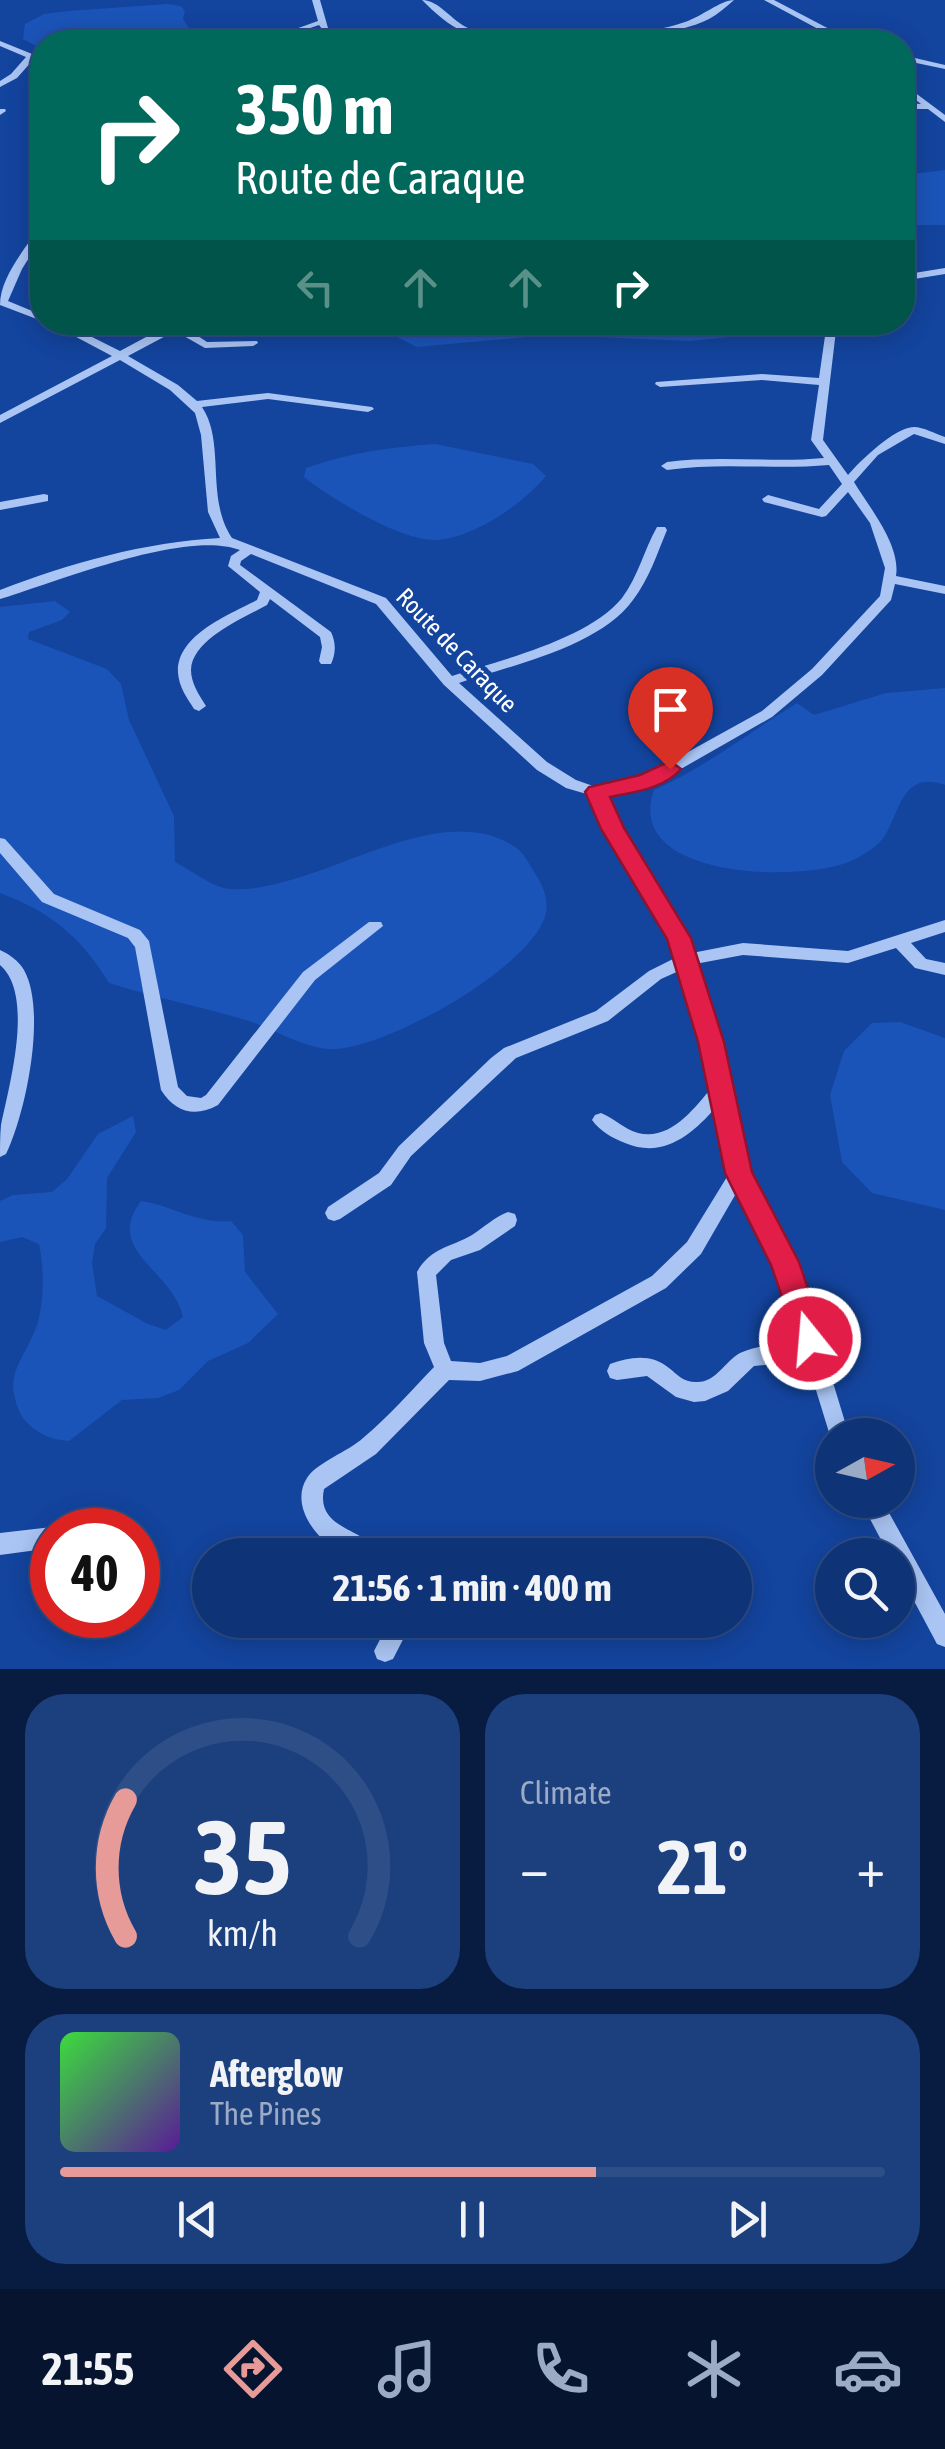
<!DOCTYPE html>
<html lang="en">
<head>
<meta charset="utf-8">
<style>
  body { margin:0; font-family:"Asap Condensed",sans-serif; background:#1c3f7e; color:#f1f3f6; height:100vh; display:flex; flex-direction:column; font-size:38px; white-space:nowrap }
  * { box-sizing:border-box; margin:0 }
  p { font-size:32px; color:#9baac5 }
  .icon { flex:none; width:55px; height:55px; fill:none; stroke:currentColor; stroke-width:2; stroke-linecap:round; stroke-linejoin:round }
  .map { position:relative; height:1669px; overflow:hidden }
  .side { display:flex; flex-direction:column; gap:25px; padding:25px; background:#081c41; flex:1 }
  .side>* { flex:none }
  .guide { position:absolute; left:30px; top:30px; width:885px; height:305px; border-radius:40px; box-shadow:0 5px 25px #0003,0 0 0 2px #2e4e88; background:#00695c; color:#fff; overflow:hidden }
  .needle { width:65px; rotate:82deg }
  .tools { position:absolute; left:815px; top:1418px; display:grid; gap:20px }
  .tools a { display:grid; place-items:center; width:100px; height:100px; border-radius:50%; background:#0e3376; box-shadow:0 5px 25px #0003,0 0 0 2px #2e4e88; font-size:50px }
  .speed { position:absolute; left:30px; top:1508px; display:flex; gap:20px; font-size:50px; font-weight:700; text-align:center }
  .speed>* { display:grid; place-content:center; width:130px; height:130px; border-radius:50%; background:#0e3376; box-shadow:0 5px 25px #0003,0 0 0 2px #2e4e88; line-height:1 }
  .speed .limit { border:15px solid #d22; background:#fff; color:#111 }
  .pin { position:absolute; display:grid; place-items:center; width:85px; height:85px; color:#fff; margin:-102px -42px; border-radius:50% 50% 50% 0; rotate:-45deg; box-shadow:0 0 10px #0007 }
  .pin .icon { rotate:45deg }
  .me { position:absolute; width:110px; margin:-55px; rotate:343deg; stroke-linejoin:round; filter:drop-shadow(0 0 8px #0008) }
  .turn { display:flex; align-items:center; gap:35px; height:210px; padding:0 40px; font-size:45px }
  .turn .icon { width:130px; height:130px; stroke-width:2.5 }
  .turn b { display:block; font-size:70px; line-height:85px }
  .lanes { display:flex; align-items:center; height:95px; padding:0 40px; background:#0003; justify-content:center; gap:50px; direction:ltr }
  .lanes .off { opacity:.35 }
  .big { font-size:75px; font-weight:700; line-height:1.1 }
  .side .tile { flex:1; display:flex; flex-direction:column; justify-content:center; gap:15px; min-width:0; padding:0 35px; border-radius:40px; background:#1c3f7e }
  .side .dial { align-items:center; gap:0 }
  .dial svg { height:260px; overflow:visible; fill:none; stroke:#2e4e88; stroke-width:7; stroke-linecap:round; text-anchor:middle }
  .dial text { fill:#f1f3f6; stroke:none }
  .song { display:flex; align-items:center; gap:30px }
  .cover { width:120px; height:120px; border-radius:15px; background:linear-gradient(135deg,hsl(120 70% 55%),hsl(270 70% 35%)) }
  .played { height:10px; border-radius:5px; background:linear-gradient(90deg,#e69b98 65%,#2e4e88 65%) }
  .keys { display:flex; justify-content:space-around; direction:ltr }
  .heat { display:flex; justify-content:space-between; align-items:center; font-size:55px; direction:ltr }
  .side .tiles { flex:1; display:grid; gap:25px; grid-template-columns:1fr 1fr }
  .tile:last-child { grid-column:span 2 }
  .trip { position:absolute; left:192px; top:1538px; width:560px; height:100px; border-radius:50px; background:#0e3376; box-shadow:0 5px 25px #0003,0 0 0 2px #2e4e88; font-weight:700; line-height:100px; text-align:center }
  .tab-bar { display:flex; height:160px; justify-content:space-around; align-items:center; background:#06142f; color:#9baac5 }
  .tab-bar .icon { width:70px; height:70px }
  .tab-bar .active { color:#e69b98 }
  .tab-bar b { font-size:45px; color:#f1f3f6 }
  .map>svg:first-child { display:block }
</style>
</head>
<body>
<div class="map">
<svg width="945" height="1669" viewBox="0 0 945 1669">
  <rect width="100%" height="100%" fill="#13449e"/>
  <path fill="#1b54b8" d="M167,4L181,6L185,12L183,19L194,36L193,42H42V49L23,39L25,24L44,14L69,11Z
    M945,170V225H903V175Z
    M390,323V322L766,323V327L748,335L690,341L548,335L417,347L393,335Z
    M435,444L533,464L546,476C523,504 472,539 435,540C401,541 330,498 304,477L306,468C349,453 390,447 435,444Z
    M55,601L70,612L62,620L29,632L28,639L107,669L121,684L129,720L174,816L175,862C191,870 212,887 229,889C317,895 434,794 515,847C523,852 528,862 533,870C541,882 549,897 546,913C535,966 381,1053 328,1049C303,1047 273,1029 249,1021C203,1007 156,998 109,983C81,937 51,912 0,893V607Z
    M945,688V785C897,768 900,823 879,843C872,850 855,860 846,863C794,882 623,878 654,790C706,767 748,733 797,703L814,715L886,693Z
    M900,1022L945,1038V1210L872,1193L842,1162L830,1095L844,1051L872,1023Z
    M133,1116L136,1132L107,1178L106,1228L95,1244L92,1263L97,1296L148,1324L166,1330L183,1317C173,1270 103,1251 141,1201C174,1206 196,1224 231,1221L243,1235L245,1272L278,1314L248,1343L208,1361L179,1390L158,1398L122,1400L69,1441C47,1439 36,1433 22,1417C0,1373 25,1362 38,1322C44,1300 44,1266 39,1244L22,1237L0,1242V1201L13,1195L52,1192L67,1179L98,1134Z"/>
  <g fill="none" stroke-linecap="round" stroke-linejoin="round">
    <path fill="#aac5f4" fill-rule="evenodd" d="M312,0H320L328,28L340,42H332L319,25L269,42H259L318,21Z
      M422,0C439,0 452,21 468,28C493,38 526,37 553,37C596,37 644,36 685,22C701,17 721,0 734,0C726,7 718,14 709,19C660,44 517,51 465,32C449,26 434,12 422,0Z
      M764,0H774L854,42H845L826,33L804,42H795L820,30Z
      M0,41L42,58V63L33,60L17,78L0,87V81L11,74L26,57L0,46Z
      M902,55L945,65V69L902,60Z
      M902,83L945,115V122L928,109H902V103L921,104L902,89Z
      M0,109H5L6,111L0,115Z
      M42,227V237L22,269L8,301L42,315V321L0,305C0,278 24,250 39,228Z
      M945,268V274L902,281V275Z
      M48,322H62L120,351L174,322H188L183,326L207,342L257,341L258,343L253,346L205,348L175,331L128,356L178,385L197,401L268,393L372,407L374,409L368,412L268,399L202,407C226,443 205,498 232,538L386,598L452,676C501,660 589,639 622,598C638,577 644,550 657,527H665L667,530C657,554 649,579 633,600C599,647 512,665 459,683L547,762L576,780L596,787L613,786L641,778L762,711L812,669L880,596L885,568L870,523L848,492L826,516L822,517L764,502L762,499L768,495L819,509L842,484L829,465C775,470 721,462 667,470L661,466L667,462C719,455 772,463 824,458L811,440L819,385L762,380L660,387L655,384L656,382L762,374L819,378L827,322H837L823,440L848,475C860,461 895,427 914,427C923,427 936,434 945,437V444L914,434L878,455L854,482C869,507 901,545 896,576L945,586V594L895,584L891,600L822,675L772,717L651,786L605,797L620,828L685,934L692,953L743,943L848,951L945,920V932L911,943L926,959L945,963V975L915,968L896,948L848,963L743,955L695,964L719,1042L748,1172L802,1281L849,1435H832V1442L807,1361L754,1366L728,1391L705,1401L694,1402L676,1397L647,1376L617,1380L610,1378L607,1371L610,1364C630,1357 651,1353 669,1368C678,1375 683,1382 696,1382C716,1383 724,1362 740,1353C759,1344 781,1344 802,1343L784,1282L738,1190L701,1254L666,1288L518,1371L480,1381L449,1380L376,1454L324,1489C315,1531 368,1528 381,1555C371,1555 359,1557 350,1555C321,1548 288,1507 307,1478C316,1463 349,1451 363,1438C388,1417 411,1391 434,1367L424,1343L417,1272C431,1247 450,1248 472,1235C484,1227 495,1217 508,1212L515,1214L517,1220L515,1226L480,1250L451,1260L436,1275L444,1343L451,1361L480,1363L507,1356L652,1276L687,1242L730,1172L716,1107C692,1135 663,1159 625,1143C612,1138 600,1131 592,1120L595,1115L601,1113C614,1118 624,1129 638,1133C670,1141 694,1109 712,1087L703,1042L681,970L661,979L608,1021L516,1058L411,1156L391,1185L340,1219L334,1221L328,1219L325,1213L328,1207L379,1173L399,1146L491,1058L504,1048L596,1011L649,971L677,957L671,939L606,829L590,795L566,788L537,770L444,685L376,604L251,554L241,561L240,565L331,632C336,643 336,653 331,664H321L319,661L322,647L320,637L270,599L267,605C244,618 192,639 191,670C191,683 199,695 206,706L199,711L194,709C187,698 179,687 178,673C176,635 229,615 257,600L260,592L228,566L231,556L240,550C186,529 56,582 0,599V590C70,563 145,542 220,538L208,512L201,435L195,413L170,390L120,360L0,423V415L112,356Z
      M44,494L48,495V501L0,510V502Z
      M0,838L5,839L54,894L140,930L149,941L178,1087L187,1096L201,1098L206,1095L303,972L369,922H381L383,926L315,980L218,1105C195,1118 175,1112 161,1090L135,947L128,938L42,902L0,853Z
      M0,950C9,954 19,961 24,970C47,1011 26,1113 6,1154L0,1157C0,1146 0,1135 1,1125C9,1086 35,995 0,965Z
      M860,1500H882L945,1614V1647L937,1644L898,1571V1555H889Z
      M52,1527L58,1530H52V1548L0,1555V1533Z
      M390,1620H413L393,1659L385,1662L377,1659L374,1651Z"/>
  </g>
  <path fill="#e11d48" stroke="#92132f" stroke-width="2.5" d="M670,761L681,769C664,789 634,792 610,797L624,828L691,938L724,1042L752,1172L799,1262L825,1339L821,1349L810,1353L800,1349L771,1265L725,1173L698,1042L667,939L601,829L585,792L589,787L640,775Z"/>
  <g text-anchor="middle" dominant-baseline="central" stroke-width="10" stroke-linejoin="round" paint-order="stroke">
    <g font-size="25" fill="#fff" stroke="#13449e">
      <text transform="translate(457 650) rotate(46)">Route de Caraque</text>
    </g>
  </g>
</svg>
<div class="tools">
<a><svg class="needle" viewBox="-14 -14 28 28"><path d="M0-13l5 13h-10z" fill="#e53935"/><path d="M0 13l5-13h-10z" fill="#9baac5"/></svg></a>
<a><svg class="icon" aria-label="search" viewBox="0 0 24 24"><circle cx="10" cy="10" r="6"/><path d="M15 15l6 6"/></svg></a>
</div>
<div class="speed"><div class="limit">40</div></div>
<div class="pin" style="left:670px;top:769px;background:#d93025"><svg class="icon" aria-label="arrive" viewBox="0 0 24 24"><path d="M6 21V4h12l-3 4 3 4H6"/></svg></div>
<svg class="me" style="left:810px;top:1339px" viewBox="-20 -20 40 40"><circle r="17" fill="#e11d48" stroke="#fff" stroke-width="3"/><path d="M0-11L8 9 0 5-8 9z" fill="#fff"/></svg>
<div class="trip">21:56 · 1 min · 400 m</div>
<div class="guide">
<div class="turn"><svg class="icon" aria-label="right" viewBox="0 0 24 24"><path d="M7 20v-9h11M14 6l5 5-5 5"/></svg><div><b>350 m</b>Route de Caraque</div></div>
<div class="lanes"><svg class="icon off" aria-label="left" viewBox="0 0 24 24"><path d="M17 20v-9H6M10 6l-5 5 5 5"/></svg><svg class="icon off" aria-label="ahead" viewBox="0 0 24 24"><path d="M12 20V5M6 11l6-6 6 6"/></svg><svg class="icon off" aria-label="ahead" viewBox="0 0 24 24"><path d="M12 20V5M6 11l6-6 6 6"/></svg><svg class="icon" aria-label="right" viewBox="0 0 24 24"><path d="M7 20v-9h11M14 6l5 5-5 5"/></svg></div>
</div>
</div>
<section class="side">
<div class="tiles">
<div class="tile dial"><svg viewBox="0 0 100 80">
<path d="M14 69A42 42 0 1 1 86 69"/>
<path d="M14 69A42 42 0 0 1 14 27" stroke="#e69b98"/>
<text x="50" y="56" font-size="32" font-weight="700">35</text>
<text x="50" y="72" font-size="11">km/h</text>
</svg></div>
<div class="tile"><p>Climate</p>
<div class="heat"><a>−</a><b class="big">21°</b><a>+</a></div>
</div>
<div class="tile">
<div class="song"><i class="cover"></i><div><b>Afterglow</b><p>The Pines</p></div></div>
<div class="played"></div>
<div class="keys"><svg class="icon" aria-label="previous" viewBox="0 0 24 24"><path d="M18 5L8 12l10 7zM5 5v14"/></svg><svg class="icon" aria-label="pause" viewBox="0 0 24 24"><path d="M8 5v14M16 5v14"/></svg><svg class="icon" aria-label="next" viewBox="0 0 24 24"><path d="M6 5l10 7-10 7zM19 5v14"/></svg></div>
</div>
</div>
</section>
<nav class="tab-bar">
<b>21:55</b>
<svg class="icon active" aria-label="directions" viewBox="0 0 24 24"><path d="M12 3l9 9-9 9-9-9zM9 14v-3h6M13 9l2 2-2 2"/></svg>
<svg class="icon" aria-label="music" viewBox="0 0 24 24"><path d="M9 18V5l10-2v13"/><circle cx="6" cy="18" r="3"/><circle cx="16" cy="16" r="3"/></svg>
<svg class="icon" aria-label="phone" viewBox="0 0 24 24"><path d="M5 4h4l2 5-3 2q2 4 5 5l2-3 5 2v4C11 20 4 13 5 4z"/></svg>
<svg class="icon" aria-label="climate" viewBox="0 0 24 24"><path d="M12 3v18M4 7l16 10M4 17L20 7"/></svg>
<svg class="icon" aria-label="car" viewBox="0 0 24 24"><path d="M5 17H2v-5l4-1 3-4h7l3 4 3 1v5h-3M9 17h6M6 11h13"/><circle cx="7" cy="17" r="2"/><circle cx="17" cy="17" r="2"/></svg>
</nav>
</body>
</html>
